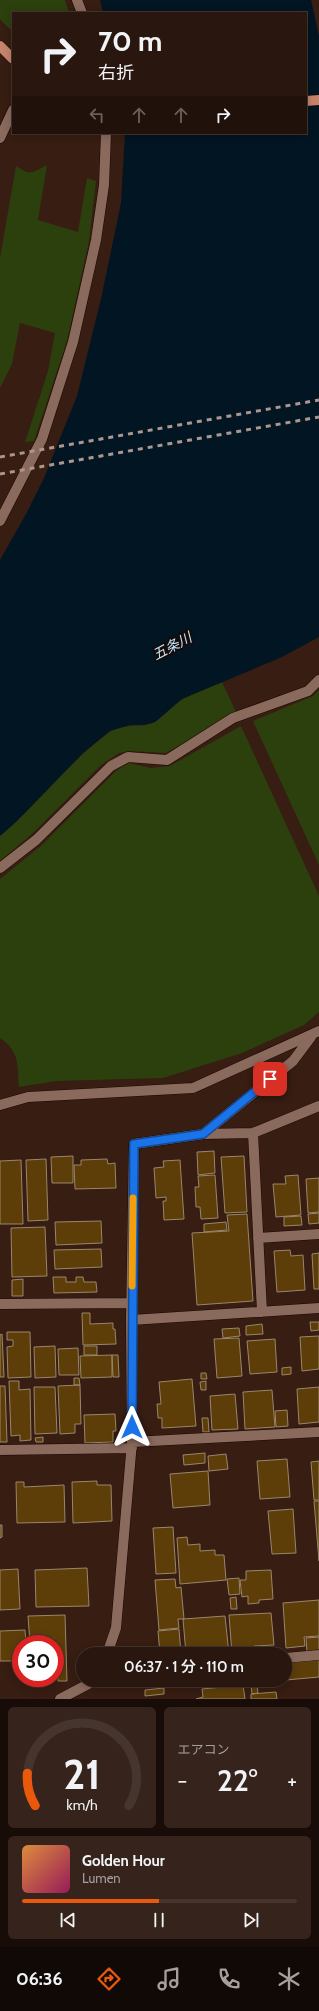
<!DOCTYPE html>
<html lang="ja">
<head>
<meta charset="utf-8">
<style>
  body { margin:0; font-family:Cabin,"Noto Sans JP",sans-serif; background:#35231c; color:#f1f3f6; height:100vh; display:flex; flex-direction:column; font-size:15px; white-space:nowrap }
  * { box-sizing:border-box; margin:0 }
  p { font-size:13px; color:#a59f9e }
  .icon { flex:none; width:22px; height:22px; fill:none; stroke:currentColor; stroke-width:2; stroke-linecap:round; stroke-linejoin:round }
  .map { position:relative; height:1699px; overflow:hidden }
  .details { display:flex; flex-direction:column; gap:8px; padding:8px; background:#170c08; flex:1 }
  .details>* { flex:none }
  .banner { position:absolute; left:12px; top:12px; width:295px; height:122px; border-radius:0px; box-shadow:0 2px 10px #0003,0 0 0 1px #45352e; background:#29160e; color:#f1f3f6; overflow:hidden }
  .speed { position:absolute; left:12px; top:1635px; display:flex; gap:8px; font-size:20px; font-weight:700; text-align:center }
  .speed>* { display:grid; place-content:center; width:52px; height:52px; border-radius:50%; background:#29160e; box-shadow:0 2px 10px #0003,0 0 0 1px #45352e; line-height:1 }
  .speed .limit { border:6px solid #d22; background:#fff; color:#111 }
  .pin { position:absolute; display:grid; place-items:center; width:34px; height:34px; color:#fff; margin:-17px; border-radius:8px; box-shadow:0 2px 6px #0006 }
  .me { position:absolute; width:44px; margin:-22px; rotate:0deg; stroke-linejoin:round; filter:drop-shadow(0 0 3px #0008) }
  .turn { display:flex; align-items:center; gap:14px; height:84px; padding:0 20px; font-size:18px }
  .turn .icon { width:52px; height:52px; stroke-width:2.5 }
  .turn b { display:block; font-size:28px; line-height:34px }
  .lanes { display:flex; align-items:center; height:38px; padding:0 20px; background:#0003; justify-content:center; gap:20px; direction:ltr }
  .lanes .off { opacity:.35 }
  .big { font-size:30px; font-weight:600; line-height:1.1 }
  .details .widget { flex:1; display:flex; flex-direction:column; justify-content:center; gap:6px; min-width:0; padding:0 14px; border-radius:6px; background:#35231c }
  .details .dial { align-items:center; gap:0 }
  .dial svg { height:104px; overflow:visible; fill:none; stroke:#45352e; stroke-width:7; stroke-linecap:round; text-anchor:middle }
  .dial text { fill:#f1f3f6; stroke:none }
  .song { display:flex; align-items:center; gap:12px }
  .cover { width:48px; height:48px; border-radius:6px; background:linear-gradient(135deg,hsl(30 70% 55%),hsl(330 70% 35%)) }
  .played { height:4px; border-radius:2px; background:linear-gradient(90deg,#ea580c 50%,#45352e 50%) }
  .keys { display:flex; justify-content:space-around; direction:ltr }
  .heat { display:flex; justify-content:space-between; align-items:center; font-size:22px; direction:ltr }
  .details .tiles { flex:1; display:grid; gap:8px; grid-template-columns:1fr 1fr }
  .widget:last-child { grid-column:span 2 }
  .trip { position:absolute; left:76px; top:1647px; width:216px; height:40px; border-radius:20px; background:#29160e; box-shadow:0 2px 10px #0003,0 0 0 1px #45352e; font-weight:600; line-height:40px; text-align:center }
  .tab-bar { display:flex; height:64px; justify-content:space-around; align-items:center; background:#100906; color:#a59f9e }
  .tab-bar .icon { width:28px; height:28px }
  .tab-bar .active { color:#ea580c }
  .tab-bar b { font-size:18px; color:#f1f3f6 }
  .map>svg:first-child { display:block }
</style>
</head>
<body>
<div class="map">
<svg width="319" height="1699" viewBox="0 0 319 1699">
  <rect width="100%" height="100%" fill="#371d12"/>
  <path fill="#2c400d" d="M0,0H65L69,13H13V32L0,19Z
    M47,165L38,220L78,232L87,178L96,181L89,241L67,341L34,441L25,442L48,371L55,333L20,323L12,364L0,388V258L16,166C31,176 32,173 47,165Z
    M222,682L237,714L166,753L129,751L119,753L101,765L33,833L0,861V836C38,804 68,763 108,733C122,722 141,729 155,722C165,716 173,704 183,699C195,692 209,687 222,682Z
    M319,690V865L253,721L313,696Z
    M241,726L319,896V1012L304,1025L242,1053L163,1078L56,1081L19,1087C17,1064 20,1052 0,1038V879L42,845L116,771L129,763L151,768L170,766Z"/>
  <path fill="#021522" d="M100,0H311L319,36V637L282,657L182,699L155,722L144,725H130L110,731L83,753L17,821L0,836V560L26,514L44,478L77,396L101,299L121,203L125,133H306V13H103Z"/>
  <path fill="#5d3e09" stroke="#9a866b" d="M214,1151L215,1173L198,1175L197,1152Z
    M73,1156V1183H52L51,1157Z
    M244,1156L247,1212L225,1213L221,1157Z
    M46,1159L48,1220L28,1221L26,1160Z
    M107,1159L108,1164L115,1163L116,1188L75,1189L74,1165H81V1160Z
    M21,1160L23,1224H0V1161Z
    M180,1160L184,1219L164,1220L163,1201H166V1197L156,1198L154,1168L164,1167L163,1161Z
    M215,1175L218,1218L201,1219L200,1207H196L195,1187H199L198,1176Z
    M298,1175L301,1215L276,1217L273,1184H286L285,1176Z
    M319,1178V1212L308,1213L306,1179Z
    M319,1213V1223L309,1224L308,1214Z
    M247,1214L253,1301L197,1305L192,1233L229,1231L227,1215Z
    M301,1216L302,1225L284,1226V1217Z
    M101,1221L102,1243L56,1245L55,1222Z
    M226,1222L227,1230L204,1232V1224Z
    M45,1227L47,1276L12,1277L11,1228Z
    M101,1249L102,1267L55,1269L54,1250Z
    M290,1250L291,1256L303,1255L305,1290L277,1292L274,1251Z
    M319,1253V1289H314L312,1254Z
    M53,1277H66V1282H76V1277H83L84,1282H96L97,1292L54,1293Z
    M23,1279V1296H12V1280Z
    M82,1313H90V1324L113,1323V1329H115L116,1344L83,1345Z
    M310,1322H319V1330L311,1331Z
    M262,1324L263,1334L246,1335V1326Z
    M239,1328L240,1336L223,1338L222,1329Z
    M7,1332H30L31,1377L8,1378L7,1347L13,1346V1340H7Z
    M2,1334L4,1377H0V1335Z
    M319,1336V1369L302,1371L300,1337Z
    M239,1338L242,1376L217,1378L214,1339Z
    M275,1339L277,1372L250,1374L247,1341Z
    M55,1346L56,1377L35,1378L34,1347Z
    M84,1346H97V1355H84Z
    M78,1348L79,1375H59L58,1349Z
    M112,1355H118L119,1377H113Z
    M112,1355V1377L81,1378L80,1356Z
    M291,1367V1374L282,1375V1368Z
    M201,1373H206L207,1379H201Z
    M74,1378H79L80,1385H74Z
    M192,1379L196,1426L162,1428V1418H158L157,1404H161L159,1382Z
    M9,1381H19V1390L30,1389L31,1440L20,1441V1435L11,1436Z
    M206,1381V1390H201L200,1382Z
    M80,1385L81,1424H75V1433L60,1434L58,1386Z
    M0,1386H5L7,1442H0Z
    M34,1387H55L57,1433L35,1434Z
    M319,1387V1422L299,1424L297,1389Z
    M272,1390L275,1427L245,1429L243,1392Z
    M235,1394L238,1429L212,1430L210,1396Z
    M287,1410L288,1426L276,1427L275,1411Z
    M115,1414L116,1431H113V1442L85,1443L84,1415Z
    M202,1418H208L209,1432H203Z
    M43,1437V1442H36L35,1438Z
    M205,1453V1463L184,1465L183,1455Z
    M226,1454L228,1469L209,1471L208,1456Z
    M287,1459L290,1497L260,1499L257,1461Z
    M319,1461V1500H314L311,1462Z
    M208,1471L210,1505L173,1508L170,1474Z
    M97,1481V1485H111L112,1521L73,1523L72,1482Z
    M16,1482H24V1487L64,1485L65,1522L17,1523Z
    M314,1501H319V1561Z
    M293,1509L296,1553L272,1554L268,1511Z
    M0,1525H2V1537L0,1538Z
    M173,1527L176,1573L156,1574L153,1528Z
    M187,1537L188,1545L200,1544V1551L215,1550V1555H224L226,1580L180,1584L177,1538Z
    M87,1568L89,1606L36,1607L35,1570Z
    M18,1569L20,1609L0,1610V1570Z
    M271,1570L273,1599L259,1600V1603L248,1604V1596L242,1597L240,1580H246V1571Z
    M239,1578L240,1594L229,1595L227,1579Z
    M175,1579L176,1588L181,1587L184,1619H178L179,1628L159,1630L155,1580Z
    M236,1597L237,1609H231L230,1598Z
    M319,1600V1636L304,1637L305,1646L286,1648L283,1603Z
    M271,1613L274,1645L254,1646L255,1654H232L229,1615Z
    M65,1615L67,1681H58V1672H55V1644H30L28,1616Z
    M225,1616L229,1654H186L183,1619Z
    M179,1629L181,1654H160L158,1631Z
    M25,1630L26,1644H21V1655L15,1656L16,1661H0V1631Z
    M319,1637V1651L307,1652L306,1638Z
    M319,1660V1677L286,1680L285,1663Z
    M285,1669L286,1681L251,1685V1680H285Z
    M243,1685L245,1699H196L203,1697L202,1689Z
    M251,1685H257L258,1693L252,1694Z
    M164,1688V1694L145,1696V1690Z
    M276,1692L277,1699H251V1694Z"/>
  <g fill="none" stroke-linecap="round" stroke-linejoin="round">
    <g stroke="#1d0600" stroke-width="11">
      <path id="minor" d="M77,0L82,13
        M0,138L13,110
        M0,521L42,439L73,342L96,240L104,185L106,133
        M0,868L36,840L111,766L128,757L167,760L233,718L308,691L319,680
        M0,1105L28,1097L193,1088L319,1031
        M253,1133L262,1312
        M203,1134L293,1061L311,1037
        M258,1238L319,1234
        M0,1304L132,1303
        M131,1320L319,1308
        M132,1442L319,1432
        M0,1450L132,1448
        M107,1654L116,1628L132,1442L131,1320L134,1144L203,1134L253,1133L319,1106
        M285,1658L319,1655
        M60,1699L96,1680"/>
    </g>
    <g stroke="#1d0600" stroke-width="11">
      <path id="major" d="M0,46L13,59
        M306,101L319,100"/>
    </g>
    <use href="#minor" stroke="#8a6a5d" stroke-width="10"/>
    <use href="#major" stroke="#c6846c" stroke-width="10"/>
    <path stroke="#ac978e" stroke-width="3" stroke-dasharray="5 5" stroke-linecap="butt" d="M0,457L319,400
      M0,474L319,417"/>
  </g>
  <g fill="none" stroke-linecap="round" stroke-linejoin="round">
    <g stroke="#114b97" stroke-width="10">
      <path id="route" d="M132,1427L134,1144L203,1134L270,1079"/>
    </g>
    <use href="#route" stroke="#1a73e8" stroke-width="7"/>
    <path stroke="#f59e0b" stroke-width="7" d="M132,1286L133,1198"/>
  </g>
  <g text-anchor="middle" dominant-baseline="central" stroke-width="4" stroke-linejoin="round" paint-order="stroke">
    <g font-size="14" font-style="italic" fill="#c2e4fe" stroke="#160b06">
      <text transform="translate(172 646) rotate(-28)">五条川</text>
    </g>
  </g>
</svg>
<div class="speed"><div class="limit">30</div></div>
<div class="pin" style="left:270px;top:1079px;background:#d93025"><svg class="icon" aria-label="arrive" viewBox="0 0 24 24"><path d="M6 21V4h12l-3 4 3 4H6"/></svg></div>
<svg class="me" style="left:132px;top:1427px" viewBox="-20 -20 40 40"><path d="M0-17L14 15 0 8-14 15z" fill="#1a73e8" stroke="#fff" stroke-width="4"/></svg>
<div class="trip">06:37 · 1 分 · 110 m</div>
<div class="banner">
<div class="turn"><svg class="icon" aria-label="right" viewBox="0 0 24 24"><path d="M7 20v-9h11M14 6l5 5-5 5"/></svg><div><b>70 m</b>右折</div></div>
<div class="lanes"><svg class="icon off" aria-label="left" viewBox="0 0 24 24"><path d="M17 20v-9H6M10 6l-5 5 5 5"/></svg><svg class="icon off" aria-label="ahead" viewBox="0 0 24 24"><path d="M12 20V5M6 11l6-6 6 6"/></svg><svg class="icon off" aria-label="ahead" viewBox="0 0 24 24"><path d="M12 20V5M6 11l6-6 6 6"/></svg><svg class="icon" aria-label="right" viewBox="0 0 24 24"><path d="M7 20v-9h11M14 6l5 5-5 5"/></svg></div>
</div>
</div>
<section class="details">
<div class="tiles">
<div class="widget dial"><svg viewBox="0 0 100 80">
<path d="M14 69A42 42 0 1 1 86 69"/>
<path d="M14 69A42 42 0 0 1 8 44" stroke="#ea580c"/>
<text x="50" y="56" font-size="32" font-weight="700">21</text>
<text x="50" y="72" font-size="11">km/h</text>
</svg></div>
<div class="widget"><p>エアコン</p>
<div class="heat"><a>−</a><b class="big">22°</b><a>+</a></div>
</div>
<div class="widget">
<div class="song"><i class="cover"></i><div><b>Golden Hour</b><p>Lumen</p></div></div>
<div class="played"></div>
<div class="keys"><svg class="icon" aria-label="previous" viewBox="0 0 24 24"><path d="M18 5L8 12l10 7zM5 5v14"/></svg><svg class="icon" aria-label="pause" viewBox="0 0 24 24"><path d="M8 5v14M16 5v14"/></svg><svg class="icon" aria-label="next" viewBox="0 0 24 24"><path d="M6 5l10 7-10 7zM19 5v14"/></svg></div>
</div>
</div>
</section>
<nav class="tab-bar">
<b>06:36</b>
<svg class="icon active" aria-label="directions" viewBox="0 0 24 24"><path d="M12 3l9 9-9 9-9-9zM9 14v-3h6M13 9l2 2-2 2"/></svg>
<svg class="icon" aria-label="music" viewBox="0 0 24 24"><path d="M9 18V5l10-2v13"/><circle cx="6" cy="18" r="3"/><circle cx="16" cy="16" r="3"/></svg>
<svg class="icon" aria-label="phone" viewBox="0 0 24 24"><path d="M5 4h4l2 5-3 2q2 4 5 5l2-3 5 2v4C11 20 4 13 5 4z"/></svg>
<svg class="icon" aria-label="climate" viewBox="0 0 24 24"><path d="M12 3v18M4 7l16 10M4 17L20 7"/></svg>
</nav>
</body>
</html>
